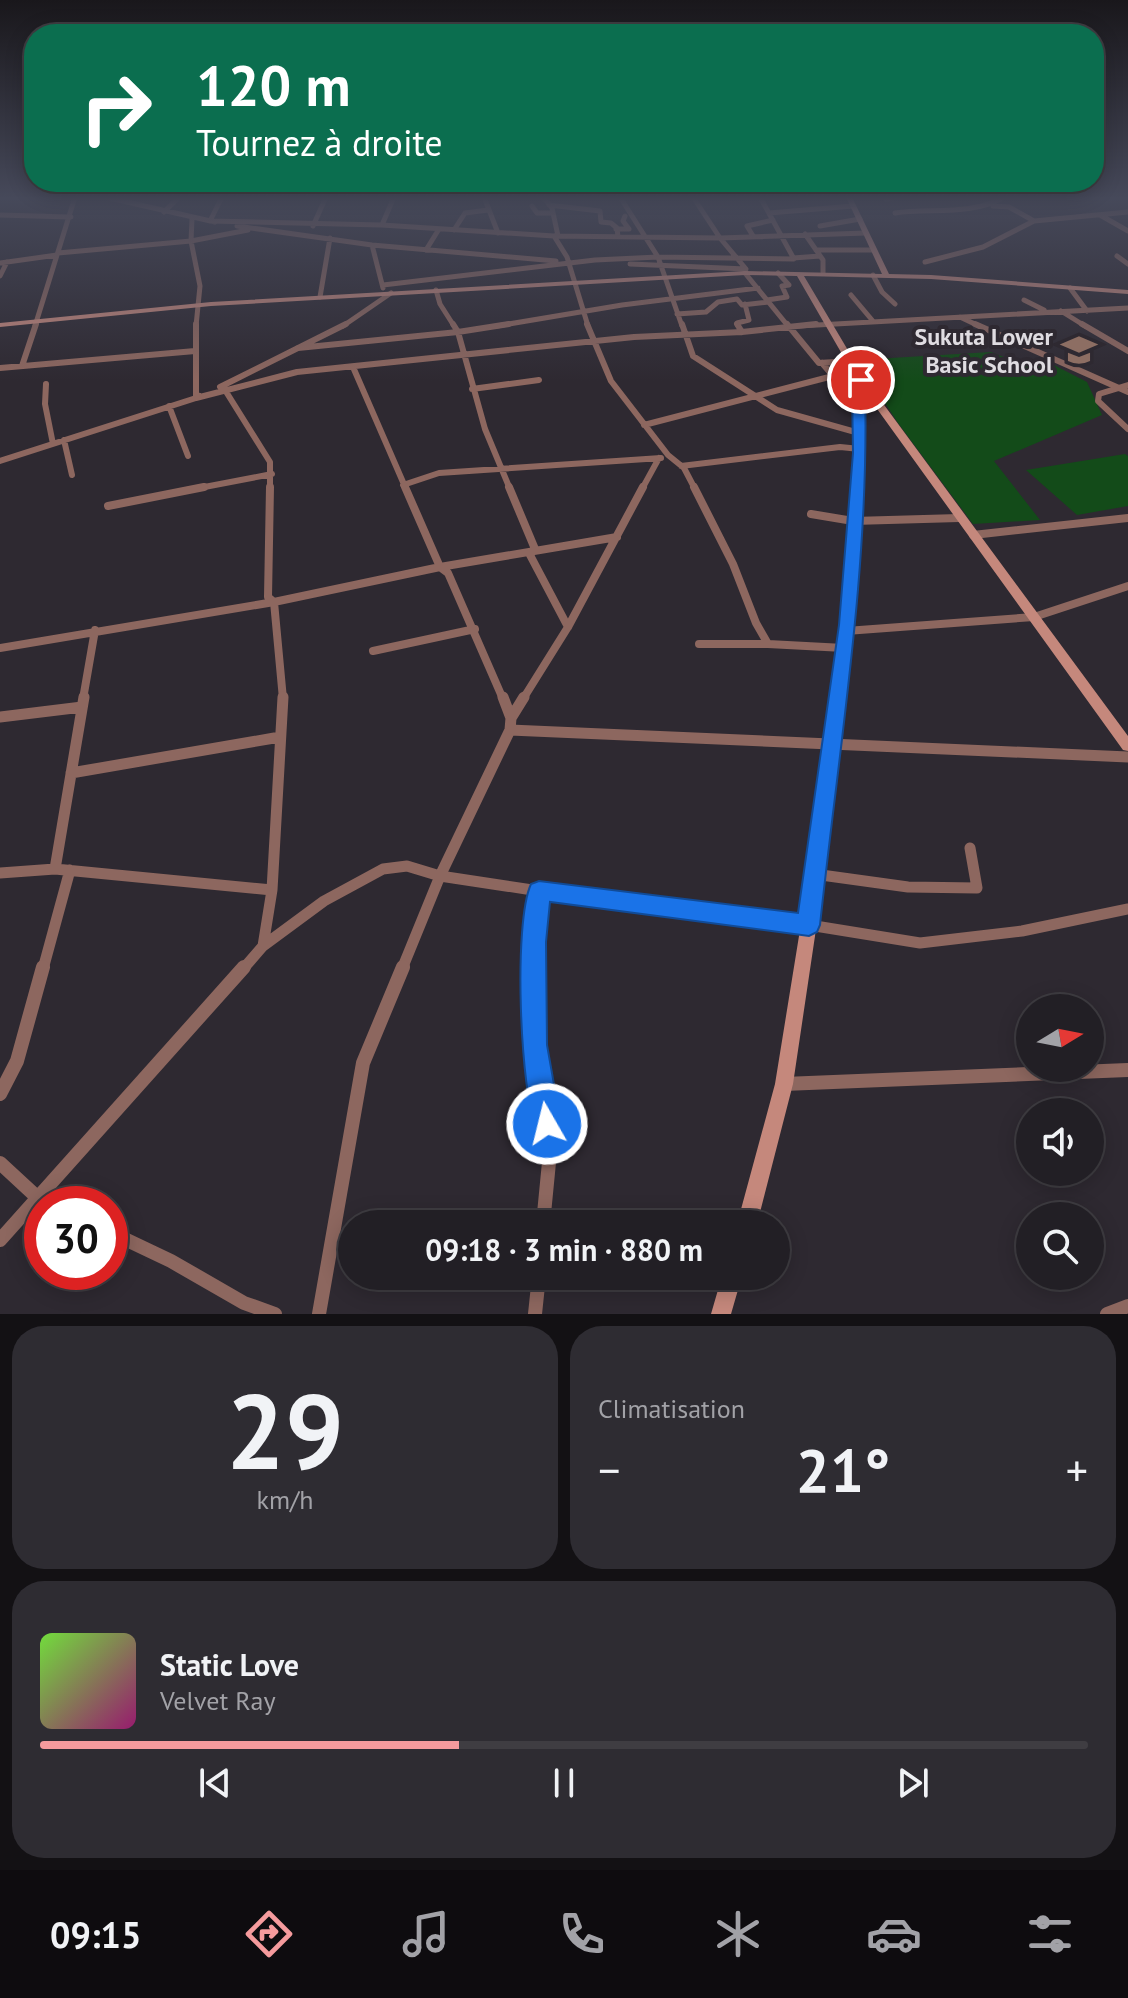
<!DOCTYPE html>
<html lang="fr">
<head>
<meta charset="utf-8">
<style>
  body { margin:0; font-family:"PT Sans",sans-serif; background:#2e2c32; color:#f1f3f6; height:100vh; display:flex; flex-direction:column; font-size:30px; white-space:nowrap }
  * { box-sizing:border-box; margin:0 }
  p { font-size:26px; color:#a2a2a7 }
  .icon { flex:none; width:44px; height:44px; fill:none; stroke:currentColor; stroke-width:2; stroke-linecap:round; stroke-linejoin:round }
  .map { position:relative; height:1314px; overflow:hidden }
  .details { display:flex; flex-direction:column; gap:12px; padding:12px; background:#131114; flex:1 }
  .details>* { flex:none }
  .top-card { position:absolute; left:24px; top:24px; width:1080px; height:168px; border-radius:32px; box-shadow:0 4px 20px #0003,0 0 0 2px #3f3d42; background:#0b6e4f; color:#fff; overflow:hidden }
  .needle { width:52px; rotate:80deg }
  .fabs { position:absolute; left:1016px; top:994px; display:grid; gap:16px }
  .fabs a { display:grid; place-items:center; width:88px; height:88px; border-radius:50%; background:#221f25; box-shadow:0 4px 20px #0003,0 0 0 2px #3f3d42; font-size:40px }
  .speed { position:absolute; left:24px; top:1186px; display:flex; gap:16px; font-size:40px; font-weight:700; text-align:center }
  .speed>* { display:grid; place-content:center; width:104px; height:104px; border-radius:50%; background:#221f25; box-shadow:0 4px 20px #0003,0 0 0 2px #3f3d42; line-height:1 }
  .speed .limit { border:12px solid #d22; background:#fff; color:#111 }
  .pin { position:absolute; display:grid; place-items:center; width:68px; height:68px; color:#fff; margin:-34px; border:4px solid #fff; border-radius:50%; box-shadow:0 2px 8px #0007 }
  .me { position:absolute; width:88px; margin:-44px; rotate:352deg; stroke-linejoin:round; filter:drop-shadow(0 0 6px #0008) }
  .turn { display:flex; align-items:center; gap:28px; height:168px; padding:0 40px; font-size:36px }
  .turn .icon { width:104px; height:104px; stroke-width:2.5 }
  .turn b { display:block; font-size:56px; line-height:68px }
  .big { font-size:60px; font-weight:600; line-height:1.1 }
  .details .tile { flex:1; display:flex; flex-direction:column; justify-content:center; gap:12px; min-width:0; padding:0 28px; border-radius:32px; background:#2e2c32 }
  .details .dial { align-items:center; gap:0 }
  .dial b { font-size:104px; line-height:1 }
  .song { display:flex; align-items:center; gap:24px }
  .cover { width:96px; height:96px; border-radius:12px; background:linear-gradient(135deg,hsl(100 70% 55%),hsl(320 70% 35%)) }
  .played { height:8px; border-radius:4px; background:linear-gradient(90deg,#f59b9d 40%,#3f3d42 40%) }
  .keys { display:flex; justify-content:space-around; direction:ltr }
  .heat { display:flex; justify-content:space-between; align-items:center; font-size:44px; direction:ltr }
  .details .tiles { flex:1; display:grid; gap:12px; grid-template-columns:1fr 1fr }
  .tile:last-child { grid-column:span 2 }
  .trip { position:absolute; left:338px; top:1210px; width:452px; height:80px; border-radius:40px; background:#221f25; box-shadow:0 4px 20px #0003,0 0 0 2px #3f3d42; font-weight:600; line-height:80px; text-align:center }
  .tabs { display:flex; height:128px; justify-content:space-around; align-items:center; background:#0e0c0f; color:#a2a2a7 }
  .tabs .icon { width:56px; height:56px }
  .tabs .on { color:#f59b9d }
  .tabs b { font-size:36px; color:#f1f3f6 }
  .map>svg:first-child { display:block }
</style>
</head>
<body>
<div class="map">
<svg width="1128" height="1314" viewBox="0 0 1128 1314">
  <rect width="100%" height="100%" fill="#2e2931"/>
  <path fill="#134b19" d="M991,352L1022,364L1048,362L1087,382L1102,415L994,461L1040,520L973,524L898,423L857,360Z
    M1125,454L1128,456V506L1077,515L1026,470Z"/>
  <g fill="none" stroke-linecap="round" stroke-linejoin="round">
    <path stroke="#8d675f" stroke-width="5" d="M105,197L215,222
      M222,197L210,221L382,225L554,236L720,238L866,233
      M484,197L498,233
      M543,197L552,208L558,236
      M620,197L658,257L682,326
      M693,197L720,238L746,269L745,273L788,326
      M886,199L898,197
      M549,205L600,211L601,222L611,223L617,228L618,237
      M532,206L537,213H553
      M993,206L1009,207L1034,221
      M164,212L179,197
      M769,213L853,206
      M895,213C932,208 971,216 1004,197
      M0,215L71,217
      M1100,215L1128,231
      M192,219L191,241L200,286L196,326
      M382,225L394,197
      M237,226L372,245L556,261
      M313,226L326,197
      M820,226L860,219
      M616,229H629L623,221L625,216
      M454,230L465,213L488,210
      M805,234L823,260V273
      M554,236L567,257L588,326
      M753,236L747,226L773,220
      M372,245L383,288
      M426,250L439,229
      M816,250H874
      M58,253L191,241L248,230
      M1117,256L1128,264
      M793,258L820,256
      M925,262L983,247L1034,221L1128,212
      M0,263L57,255
      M630,264L746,269
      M873,275L882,292L895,304
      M0,276L7,262
      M383,285L595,260L658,257L794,259L760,197
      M1070,288L1087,311
      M436,290L440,304L454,326
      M851,295L872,320
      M320,297L330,238
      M767,300L787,297L782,286L789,285L778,273
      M1024,300L1044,310
      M1061,311L1085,326
      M677,314L706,312L718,302L737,299L742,305L769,302
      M960,317L979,326
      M35,326L75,197
      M343,326L391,293
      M497,326L622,305L758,288
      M738,326L737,323L749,320L745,304
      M799,326L1128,308"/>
    <path stroke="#8d675f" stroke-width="6" d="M196,324V398L199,396
      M453,324L458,332L485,429L510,489
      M587,324L611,381L668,455L684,468L695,489
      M682,324L693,356L777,410L859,433
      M737,324L742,332
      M787,324L819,363L851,361
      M975,324L1128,392
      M1082,324L1128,351
      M298,348L458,332L509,324
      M22,366L36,324
      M353,367L406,489
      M0,368L195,351
      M46,384L45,404L53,444
      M1128,385L1099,394L1098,401L1128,429
      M220,387L346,324
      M472,389L539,380
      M225,390L270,462V489
      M169,406L188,456
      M644,425L833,376L822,363
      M64,440L72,475
      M0,461L196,398L297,372L634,337L742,332L816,324
      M681,466L840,447L860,449
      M403,485L439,473L661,458
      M194,489L272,474
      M642,489L659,458"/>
    <path stroke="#8d675f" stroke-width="8" d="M270,487L268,597L274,602L440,567L617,537
      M405,487L440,567L448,573L503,699
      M509,487L535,549L530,555L568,627
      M694,487L733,564L756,623L768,644L844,648
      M108,506L204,487
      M811,514L853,521L959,518
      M973,535L1128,518
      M846,631L1034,617L1128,586
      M699,644H768
      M0,648L274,602L283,699
      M373,651L475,629
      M83,699L95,630
      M523,699L568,627L643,487"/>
    <path stroke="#8d675f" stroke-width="11" d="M0,717L82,707
      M511,718L524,697
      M510,730L1128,757
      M71,773L280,737
      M55,869L84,697
      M0,873L55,869L272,890
      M814,874L908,887L977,888L970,848
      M263,946L272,890L283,697
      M43,969L70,870
      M243,969L263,946L324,901L383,869L407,866L440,876L539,891L809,925L920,943L1022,931L1128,909
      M402,969L440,876L510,730L511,718L503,697
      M534,969L539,891"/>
    <path stroke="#8d675f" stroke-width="14" d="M534,967V1045L550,1152L543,1224
      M784,1084L1128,1070
      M0,1094L17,1061L43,967
      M0,1163L39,1199L50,1204
      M110,1232L171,1261L244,1303L275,1314
      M0,1240L244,967
      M319,1314L363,1063L403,967
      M535,1314L539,1276
      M1107,1314L1128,1306"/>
    <path fill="#c5887c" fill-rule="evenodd" d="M846,197H852L889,274L931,275L1128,290V294L931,279L804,276L865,379L1128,736V751L1123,750L862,388L865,453L853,625L836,751L815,936L793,1084L757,1224H737L775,1084L799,936L822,751L841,625L855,453L854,388L857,380L797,276L745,275L211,306L0,327V323L211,302L745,271L882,274Z
      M722,1276H742L731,1314H711Z"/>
  </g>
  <linearGradient id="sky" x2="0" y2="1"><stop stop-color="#19171b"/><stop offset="0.52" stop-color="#46495a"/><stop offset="1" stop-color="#46495a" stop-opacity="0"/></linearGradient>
  <rect width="1128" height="381" fill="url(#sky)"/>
  <path fill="#1a73e8" stroke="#114b97" stroke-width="2" d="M857,377L867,380L865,388C870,568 839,746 820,925L817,932L809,936L550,902L546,942L547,1045L561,1124L557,1133L547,1137L537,1133C520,1092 513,923 531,884L539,881L798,913L839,625L853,453L852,388Z"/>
  <defs>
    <g id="school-bare" transform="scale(2.76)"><path d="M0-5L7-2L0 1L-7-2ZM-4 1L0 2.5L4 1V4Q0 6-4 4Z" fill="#8d6e63" stroke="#2e2931" stroke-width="2.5" paint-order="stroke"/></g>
  </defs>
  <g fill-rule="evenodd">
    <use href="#school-bare" x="1079" y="350"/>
  </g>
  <g text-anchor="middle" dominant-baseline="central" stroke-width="8" stroke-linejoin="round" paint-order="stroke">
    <g font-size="24" font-weight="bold" fill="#dfdce1" stroke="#2e2931" text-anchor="end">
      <text x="1053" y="336">Sukuta Lower<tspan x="1053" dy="28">Basic School</tspan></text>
    </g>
  </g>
</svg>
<div class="fabs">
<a><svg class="needle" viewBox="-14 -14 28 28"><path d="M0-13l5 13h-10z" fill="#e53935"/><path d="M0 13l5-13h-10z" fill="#a2a2a7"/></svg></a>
<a><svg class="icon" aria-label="sound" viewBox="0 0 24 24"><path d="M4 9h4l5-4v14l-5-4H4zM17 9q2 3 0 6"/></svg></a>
<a><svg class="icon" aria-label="search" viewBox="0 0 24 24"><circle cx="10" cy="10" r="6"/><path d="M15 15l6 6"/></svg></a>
</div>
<div class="speed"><div class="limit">30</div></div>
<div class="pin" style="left:861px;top:380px;background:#d93025"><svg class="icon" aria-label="arrive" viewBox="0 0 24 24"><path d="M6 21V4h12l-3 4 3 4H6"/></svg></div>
<svg class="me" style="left:547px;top:1124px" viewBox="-20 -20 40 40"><circle r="17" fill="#1a73e8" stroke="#fff" stroke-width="3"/><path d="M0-11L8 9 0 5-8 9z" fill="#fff"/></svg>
<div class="trip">09:18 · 3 min · 880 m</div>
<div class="top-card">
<div class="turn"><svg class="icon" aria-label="right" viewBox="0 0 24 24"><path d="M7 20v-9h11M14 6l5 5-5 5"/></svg><div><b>120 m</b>Tournez à droite</div></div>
</div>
</div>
<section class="details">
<div class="tiles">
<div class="tile dial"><b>29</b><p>km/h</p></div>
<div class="tile"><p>Climatisation</p>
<div class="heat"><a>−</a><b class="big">21°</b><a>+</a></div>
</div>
<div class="tile">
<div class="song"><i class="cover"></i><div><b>Static Love</b><p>Velvet Ray</p></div></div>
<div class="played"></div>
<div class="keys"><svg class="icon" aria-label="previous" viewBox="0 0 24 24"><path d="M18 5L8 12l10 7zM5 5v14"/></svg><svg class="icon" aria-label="pause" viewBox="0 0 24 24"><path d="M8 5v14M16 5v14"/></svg><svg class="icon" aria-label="next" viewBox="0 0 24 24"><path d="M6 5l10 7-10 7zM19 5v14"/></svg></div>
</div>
</div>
</section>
<nav class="tabs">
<b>09:15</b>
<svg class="icon on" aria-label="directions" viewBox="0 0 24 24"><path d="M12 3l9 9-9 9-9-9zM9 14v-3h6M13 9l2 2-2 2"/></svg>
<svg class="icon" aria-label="music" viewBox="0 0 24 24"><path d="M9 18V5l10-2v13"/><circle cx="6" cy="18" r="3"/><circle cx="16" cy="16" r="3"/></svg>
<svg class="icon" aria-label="phone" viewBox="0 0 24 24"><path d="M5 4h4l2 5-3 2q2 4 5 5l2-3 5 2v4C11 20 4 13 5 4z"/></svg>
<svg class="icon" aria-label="climate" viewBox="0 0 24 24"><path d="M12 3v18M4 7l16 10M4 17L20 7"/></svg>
<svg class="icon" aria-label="car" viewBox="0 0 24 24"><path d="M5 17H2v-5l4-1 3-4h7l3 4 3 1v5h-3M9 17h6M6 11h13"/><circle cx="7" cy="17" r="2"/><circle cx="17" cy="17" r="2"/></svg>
<svg class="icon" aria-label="filters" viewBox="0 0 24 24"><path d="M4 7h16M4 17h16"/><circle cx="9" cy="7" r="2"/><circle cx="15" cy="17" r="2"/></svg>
</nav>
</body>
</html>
